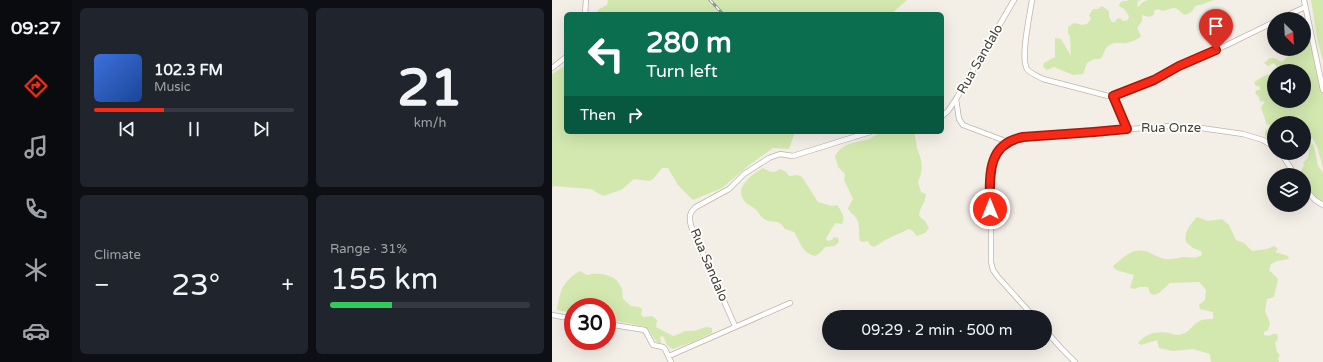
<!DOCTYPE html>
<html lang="en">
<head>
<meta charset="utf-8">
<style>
  body { margin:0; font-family:"Varela Round",sans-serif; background:#20242c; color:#f1f3f6; height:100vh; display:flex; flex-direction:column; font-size:15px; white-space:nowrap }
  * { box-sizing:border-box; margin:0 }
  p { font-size:13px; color:#9ea1a6 }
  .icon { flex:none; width:22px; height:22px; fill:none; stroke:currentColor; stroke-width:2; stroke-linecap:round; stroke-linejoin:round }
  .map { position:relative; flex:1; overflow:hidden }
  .panel { display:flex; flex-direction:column; gap:8px; padding:8px; background:#0d0f14; width:480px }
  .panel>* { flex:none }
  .banner { position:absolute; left:12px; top:12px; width:380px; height:122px; border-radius:6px; box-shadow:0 4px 16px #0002; background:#0b6e4f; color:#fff; overflow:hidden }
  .needle { width:26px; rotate:156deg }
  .fabs { position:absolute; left:715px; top:12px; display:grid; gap:8px }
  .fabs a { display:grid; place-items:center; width:44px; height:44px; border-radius:50%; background:#171b24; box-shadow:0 4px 16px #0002; font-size:20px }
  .speed { position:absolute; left:12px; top:298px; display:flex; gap:8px; font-size:20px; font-weight:700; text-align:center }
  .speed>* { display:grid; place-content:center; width:52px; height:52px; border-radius:50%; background:#171b24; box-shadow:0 4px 16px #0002; line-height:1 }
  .speed .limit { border:6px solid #d22; background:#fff; color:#111 }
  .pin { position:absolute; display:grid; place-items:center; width:34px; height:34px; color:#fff; margin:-41px -17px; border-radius:50% 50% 50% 0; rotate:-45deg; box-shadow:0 0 4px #0007 }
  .pin .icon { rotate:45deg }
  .me { position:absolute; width:44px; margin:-22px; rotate:0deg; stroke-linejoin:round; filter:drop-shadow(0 0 3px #0008) }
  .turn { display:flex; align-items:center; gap:14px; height:84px; padding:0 16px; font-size:18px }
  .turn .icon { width:52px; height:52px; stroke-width:2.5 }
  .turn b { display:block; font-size:28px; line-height:34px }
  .then { display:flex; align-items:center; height:38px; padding:0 16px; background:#0003; gap:8px; font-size:15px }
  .big { font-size:30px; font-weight:600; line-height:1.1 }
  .panel .tile { flex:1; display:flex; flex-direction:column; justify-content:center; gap:6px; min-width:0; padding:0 14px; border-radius:6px; background:#20242c }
  .panel .dial { align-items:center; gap:0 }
  .dial b { font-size:52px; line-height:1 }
  .song { display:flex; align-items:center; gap:12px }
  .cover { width:48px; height:48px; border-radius:6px; background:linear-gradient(135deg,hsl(220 70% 55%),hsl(220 70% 35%)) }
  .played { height:4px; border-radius:2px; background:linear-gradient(90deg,#fa2916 35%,#363941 35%) }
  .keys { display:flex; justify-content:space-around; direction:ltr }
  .heat { display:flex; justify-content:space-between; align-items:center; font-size:22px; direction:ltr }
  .charge { height:6px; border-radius:3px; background:linear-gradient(90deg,#34c759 31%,#363941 0) }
  .panel .tiles { flex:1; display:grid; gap:8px; grid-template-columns:repeat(2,1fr) }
  .trip { position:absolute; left:270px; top:310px; width:230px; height:40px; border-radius:20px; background:#171b24; box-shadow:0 4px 16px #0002; font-weight:600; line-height:40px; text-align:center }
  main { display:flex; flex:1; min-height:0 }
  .tabs { display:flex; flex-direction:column; width:72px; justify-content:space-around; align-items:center; background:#090b0e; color:#9ea1a6 }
  .tabs .icon { width:28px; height:28px }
  .tabs .active { color:#fa2916 }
  .tabs b { font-size:18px; color:#f1f3f6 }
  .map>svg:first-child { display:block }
</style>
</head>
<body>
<main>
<nav class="tabs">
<b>09:27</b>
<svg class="icon active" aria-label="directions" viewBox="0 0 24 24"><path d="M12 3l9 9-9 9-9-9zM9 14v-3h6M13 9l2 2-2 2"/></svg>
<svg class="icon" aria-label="music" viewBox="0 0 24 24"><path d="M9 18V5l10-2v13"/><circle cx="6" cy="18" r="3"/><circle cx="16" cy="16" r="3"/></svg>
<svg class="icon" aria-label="phone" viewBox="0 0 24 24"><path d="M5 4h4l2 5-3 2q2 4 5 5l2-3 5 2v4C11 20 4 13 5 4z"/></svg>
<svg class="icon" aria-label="climate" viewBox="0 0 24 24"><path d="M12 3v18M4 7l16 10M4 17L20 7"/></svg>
<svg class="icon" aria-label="car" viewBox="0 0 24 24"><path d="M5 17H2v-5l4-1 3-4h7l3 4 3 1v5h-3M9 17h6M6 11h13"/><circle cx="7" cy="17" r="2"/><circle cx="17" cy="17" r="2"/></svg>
</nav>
<section class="panel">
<div class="tiles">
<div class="tile">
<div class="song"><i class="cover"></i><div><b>102.3 FM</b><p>Music</p></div></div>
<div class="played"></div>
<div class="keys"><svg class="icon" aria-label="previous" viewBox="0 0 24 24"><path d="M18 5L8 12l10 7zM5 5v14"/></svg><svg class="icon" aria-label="pause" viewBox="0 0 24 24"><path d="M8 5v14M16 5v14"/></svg><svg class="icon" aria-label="next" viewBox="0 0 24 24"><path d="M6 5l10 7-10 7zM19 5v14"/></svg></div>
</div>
<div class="tile dial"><b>21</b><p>km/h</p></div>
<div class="tile"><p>Climate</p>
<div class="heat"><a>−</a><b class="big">23°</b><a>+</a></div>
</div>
<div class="tile"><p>Range · 31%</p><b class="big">155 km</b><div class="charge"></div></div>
</div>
</section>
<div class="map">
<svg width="771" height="362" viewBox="0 0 771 362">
  <rect width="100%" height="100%" fill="#f3eee6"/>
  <path fill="#d2e8af" d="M56,0H355L339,14H45L46,10L55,5Z
    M576,0H589L586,1L585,7L587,6L591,2L596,0H662L651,4L643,6C641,12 637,14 632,15C621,5 624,8 611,11L606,9L602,11V15L597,17L590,15V21L585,28L589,36L587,38C583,40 579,42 575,43C568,44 562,41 556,46C552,49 553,54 548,59H542L535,63L531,74L521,75L502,67L495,70L491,67L492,63L503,57V38L509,39L519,56L518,36L516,34V27L522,23L530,25L535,24L539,19L537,15L541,9H546L550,6L557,11V16L559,21L562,23L565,19L568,18L571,21L576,20L577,16L572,9L567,6L568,3L571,1H575Z
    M759,0H771V61L766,43Z
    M752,34L757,37L771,96V169L766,149L761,139L758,138L752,139V123H722V143L713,136V132L718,126L714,123C713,117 710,112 709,107L713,102L708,101L707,97L703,93L705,90H708V87L703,85L702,82L712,76L722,73V101H752V71H726L727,69L722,63L716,66L712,63L718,58H722L730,62L737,55H744L747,52V49H752Z
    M14,65V132H243L237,149L221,148L196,166L170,188L141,200L126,185L116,168H110L101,179L97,181L82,179L69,190L51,196L39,189L1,186L0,189V74Z
    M329,132H362C364,138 364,146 366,151C371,163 371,170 366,182L369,192L374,194C373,205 368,205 367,216L373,221L377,228L373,233L365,236L361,231L357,229L333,240L322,247L318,245L316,241L312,242L308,241C306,234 309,225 304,218C301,213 299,215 296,208L301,199L292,180L293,174L286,167L283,156C291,142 304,143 317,139C321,137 325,134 329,132Z
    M754,141L760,143L762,146L766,166L771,173V203L764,197L761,193C753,190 752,182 752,175H746L745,171H749L752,165L751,163L756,158L757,150L753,143Z
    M211,168C218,172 222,174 228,169L234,172L237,176L245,175L250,177L266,202L280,206L285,205C289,211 294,217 290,224L284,223C279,228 278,233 274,238L275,241L280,240L282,237L286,238L287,242L283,246L273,247L269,252L263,256C249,252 249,243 242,232L233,229C226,218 222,224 214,220C208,217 208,213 203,209C199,206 193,203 191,199C183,186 202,173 211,168Z
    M645,217L656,221L670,219L677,225L684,240L692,243L700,251L715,249L722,246L726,249L723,252L736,256L737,259L725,261L719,264L717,270L726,279L722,297L715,299L713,311L718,323L716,330L712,332V335L717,336L721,334H725L726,339L723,343L725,352L728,356L726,358L727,362H659L658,354L641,349L621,351L607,348L605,340L589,345L586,343C595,333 604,331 617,333C619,334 623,335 626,335C637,334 640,325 646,322C650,319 656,319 661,319V312L648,309L647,305L653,300L654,290L647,282L618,283L607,293L602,295L598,293L596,287H588L582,289L578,288L582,275L564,270L561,266C567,261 576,252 584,251C595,248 603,257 613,259C620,260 625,258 632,257C638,257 644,259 650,255L649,251L641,248L634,242C632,231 638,225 645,217Z
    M28,271L35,275C46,272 64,274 69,287C71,290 70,295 71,299L79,306L87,307L90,309L89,315L92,317L100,316L105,320L104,327L121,336L127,334L133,331H142L154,327L160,328V333L141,342L120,349L115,345L111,336L108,337L109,342L107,344C101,339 99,332 94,327L55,319V307H21V313L5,310C8,291 10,282 28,271Z"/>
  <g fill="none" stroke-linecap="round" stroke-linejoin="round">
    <g stroke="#bfb6a9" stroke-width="6">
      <path id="street" d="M480,0C478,14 468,58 475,69C479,74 486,76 491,79L556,96L566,95L602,81L627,66L675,45L722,22
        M752,0L771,90
        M33,14L34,0
        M728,19L753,7
        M0,68L14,57
        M561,96L575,129
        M404,99L407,119L411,125L456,142
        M390,116L396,111L404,99L462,0
        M729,153L743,175
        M752,188L763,200L771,205
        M0,315L21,319
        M482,317L446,277L441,270L439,262V168C443,151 455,140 471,137L619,126L649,128L691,134L711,140L722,147
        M55,324L93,330L101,345L111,347L113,349L119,362
        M183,326L139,226C137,217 137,213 144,207L177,189L192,174L217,158L228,154L241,156L244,155L318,132
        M493,330L510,349L523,362
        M117,356L238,303"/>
    </g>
    <use href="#street" stroke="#fff" stroke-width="4.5"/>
    <g stroke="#969696" stroke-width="3">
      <path id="rail" d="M158,0L171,14"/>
    </g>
    <use href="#rail" stroke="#fff" stroke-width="1.5" stroke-dasharray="4.5" stroke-linecap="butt"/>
  </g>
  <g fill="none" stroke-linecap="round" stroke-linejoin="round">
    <g stroke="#a21b0e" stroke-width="10">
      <path id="route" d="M438,209C438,179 433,144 471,137L542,132L575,129L561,96L602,80L627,66L664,50"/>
    </g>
    <use href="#route" stroke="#fa2916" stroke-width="7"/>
  </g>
  <g text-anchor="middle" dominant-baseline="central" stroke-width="3.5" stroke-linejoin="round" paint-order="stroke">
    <g font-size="13" fill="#463e36" stroke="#fff">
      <text transform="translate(428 59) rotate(-60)">Rua Sandalo</text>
      <text x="619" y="128">Rua Onze</text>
      <text transform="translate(157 265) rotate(67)">Rua Sandalo</text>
    </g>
  </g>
</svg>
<div class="fabs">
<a><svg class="needle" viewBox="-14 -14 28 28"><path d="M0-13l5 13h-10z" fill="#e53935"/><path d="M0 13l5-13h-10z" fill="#9ea1a6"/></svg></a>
<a><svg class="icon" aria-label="sound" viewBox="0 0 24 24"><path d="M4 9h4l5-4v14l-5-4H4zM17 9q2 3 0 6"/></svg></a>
<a><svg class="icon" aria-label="search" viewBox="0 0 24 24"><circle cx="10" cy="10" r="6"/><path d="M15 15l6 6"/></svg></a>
<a><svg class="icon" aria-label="layers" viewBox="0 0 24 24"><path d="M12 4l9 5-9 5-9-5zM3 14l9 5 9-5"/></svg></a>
</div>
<div class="speed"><div class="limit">30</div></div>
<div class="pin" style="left:664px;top:50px;background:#d93025"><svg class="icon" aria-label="arrive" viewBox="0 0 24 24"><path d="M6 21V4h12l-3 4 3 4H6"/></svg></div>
<svg class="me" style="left:438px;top:209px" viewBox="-20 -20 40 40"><circle r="17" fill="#fa2916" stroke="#fff" stroke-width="3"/><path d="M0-11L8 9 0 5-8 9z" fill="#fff"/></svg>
<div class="trip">09:29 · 2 min · 500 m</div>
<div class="banner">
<div class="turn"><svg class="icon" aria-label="left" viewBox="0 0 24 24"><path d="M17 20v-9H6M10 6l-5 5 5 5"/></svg><div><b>280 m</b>Turn left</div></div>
<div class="then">Then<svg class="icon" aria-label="right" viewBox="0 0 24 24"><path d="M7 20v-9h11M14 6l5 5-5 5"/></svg></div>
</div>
</div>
</main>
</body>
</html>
